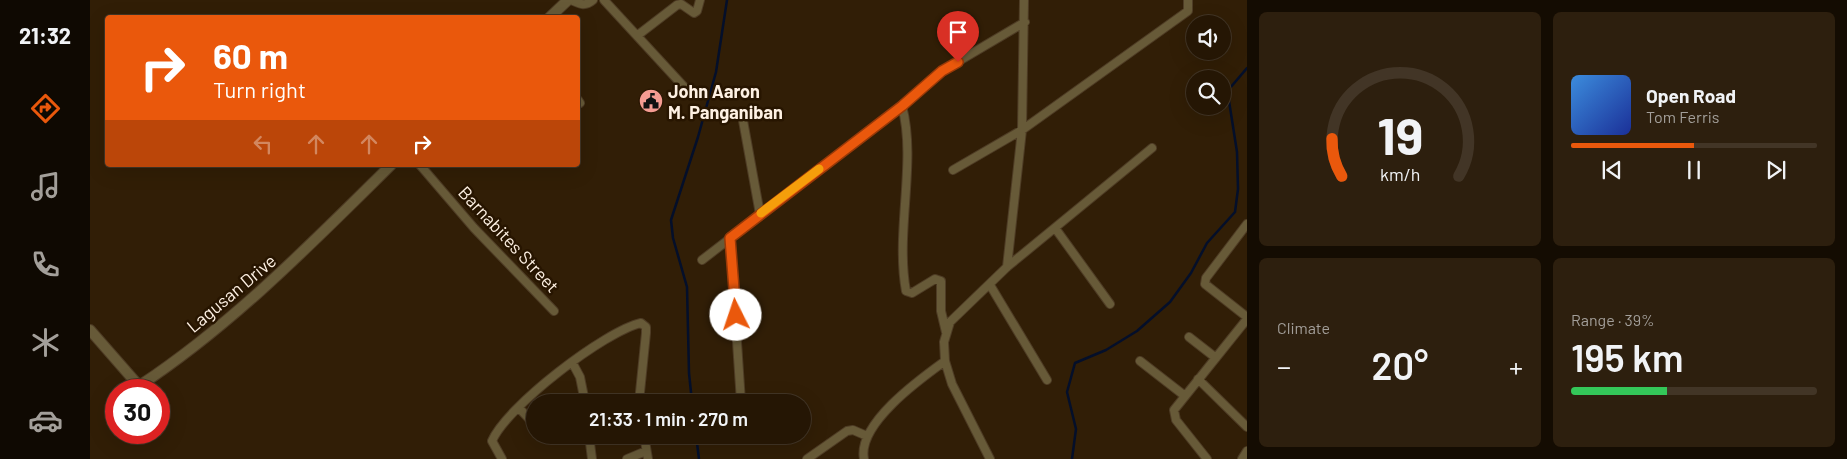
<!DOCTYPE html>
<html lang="en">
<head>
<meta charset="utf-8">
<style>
  body { margin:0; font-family:Barlow,sans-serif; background:#2d1f0e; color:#f1f3f6; height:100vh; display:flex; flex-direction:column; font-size:19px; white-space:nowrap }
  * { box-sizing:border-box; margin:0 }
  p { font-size:16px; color:#a39f9a }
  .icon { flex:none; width:28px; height:28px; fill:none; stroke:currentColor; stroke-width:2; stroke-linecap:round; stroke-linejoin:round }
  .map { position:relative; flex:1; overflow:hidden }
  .panel { display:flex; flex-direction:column; gap:12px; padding:12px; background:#140c02; width:600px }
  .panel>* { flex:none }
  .guide { position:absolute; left:15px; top:15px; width:475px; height:152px; border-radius:5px; box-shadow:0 5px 20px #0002,0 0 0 1px #423526; background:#ea580c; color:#fff; overflow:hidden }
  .controls { position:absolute; left:1096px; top:15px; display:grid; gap:10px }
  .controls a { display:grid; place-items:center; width:45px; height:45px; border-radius:50%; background:#251604; box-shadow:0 5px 20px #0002,0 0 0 1px #423526; font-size:25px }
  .speed { position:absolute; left:15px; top:379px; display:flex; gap:10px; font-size:25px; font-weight:700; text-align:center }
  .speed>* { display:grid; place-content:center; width:65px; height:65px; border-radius:50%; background:#251604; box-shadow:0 5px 20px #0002,0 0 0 1px #423526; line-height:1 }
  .speed .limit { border:8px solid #d22; background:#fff; color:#111 }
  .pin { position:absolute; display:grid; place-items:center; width:42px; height:42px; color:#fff; margin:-51px -21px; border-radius:50% 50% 50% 0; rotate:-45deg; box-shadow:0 0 5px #0007 }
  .pin .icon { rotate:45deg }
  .me { position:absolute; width:55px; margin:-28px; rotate:356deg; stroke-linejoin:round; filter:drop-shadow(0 0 4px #0008) }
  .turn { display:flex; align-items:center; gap:18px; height:105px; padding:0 25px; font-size:22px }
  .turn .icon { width:65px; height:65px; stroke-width:2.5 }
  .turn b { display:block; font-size:35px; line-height:42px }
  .lanes { display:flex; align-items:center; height:48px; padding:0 25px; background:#0003; justify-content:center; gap:25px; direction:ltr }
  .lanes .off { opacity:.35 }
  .big { font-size:38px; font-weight:600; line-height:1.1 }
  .panel .tile { flex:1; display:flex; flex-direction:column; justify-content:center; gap:8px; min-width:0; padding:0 18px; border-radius:8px; background:#2d1f0e }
  .panel .dial { align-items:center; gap:0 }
  .dial svg { height:130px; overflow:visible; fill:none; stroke:#423526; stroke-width:7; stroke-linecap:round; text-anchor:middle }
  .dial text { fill:#f1f3f6; stroke:none }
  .song { display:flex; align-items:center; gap:15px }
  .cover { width:60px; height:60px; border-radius:8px; background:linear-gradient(135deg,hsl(210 70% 55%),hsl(230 70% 35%)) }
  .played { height:5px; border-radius:2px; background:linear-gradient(90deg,#ea580c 50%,#423526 50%) }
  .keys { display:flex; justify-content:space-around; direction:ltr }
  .heat { display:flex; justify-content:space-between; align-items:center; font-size:28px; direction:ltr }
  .charge { height:8px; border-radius:4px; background:linear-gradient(90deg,#34c759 39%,#423526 0) }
  .panel .tiles { flex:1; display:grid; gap:12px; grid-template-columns:repeat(2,1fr) }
  .trip { position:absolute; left:436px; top:394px; width:285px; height:50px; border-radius:25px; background:#251604; box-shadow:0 5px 20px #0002,0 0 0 1px #423526; font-weight:600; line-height:50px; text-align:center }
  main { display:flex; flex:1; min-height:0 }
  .tabs { display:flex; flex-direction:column; width:90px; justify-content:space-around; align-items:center; background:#0f0902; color:#a39f9a }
  .tabs .icon { width:35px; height:35px }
  .tabs .selected { color:#ea580c }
  .tabs b { font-size:22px; color:#f1f3f6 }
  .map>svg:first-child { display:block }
</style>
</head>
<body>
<main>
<nav class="tabs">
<b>21:32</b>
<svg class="icon selected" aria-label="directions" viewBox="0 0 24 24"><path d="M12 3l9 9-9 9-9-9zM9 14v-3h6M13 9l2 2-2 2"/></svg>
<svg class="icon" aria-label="music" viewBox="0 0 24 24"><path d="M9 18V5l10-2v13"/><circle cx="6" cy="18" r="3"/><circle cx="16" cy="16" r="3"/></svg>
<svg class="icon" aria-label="phone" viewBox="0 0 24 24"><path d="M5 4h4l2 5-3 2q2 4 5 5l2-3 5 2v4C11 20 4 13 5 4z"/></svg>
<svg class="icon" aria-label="climate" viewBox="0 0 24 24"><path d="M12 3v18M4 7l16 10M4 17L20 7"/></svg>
<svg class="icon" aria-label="car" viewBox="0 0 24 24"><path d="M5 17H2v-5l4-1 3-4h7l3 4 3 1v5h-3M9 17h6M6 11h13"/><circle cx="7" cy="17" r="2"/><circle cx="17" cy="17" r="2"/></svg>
</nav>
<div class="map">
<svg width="1157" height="459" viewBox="0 0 1157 459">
  <rect width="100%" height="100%" fill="#311e06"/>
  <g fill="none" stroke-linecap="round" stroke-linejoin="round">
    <path stroke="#040f2a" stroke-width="2.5" d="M602,402L599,373L597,287L583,238L581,220L608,137L626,72L637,0
      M606,435L609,459
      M982,459L986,429L977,392L985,363L1016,350L1047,331L1080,302L1101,273L1117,243L1145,212L1148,189L1147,152L1139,101L1140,88L1157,68"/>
    <g stroke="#4e3c25" stroke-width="10">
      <path id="minor" d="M481,0C490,4 495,7 503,0
        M514,0L596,89
        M548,35L587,5L591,4L604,13L607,11L610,0
        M488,100L490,103
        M812,106C827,162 805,231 816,291L822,293L845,279L851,281V311L856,332
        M652,115L670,214
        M330,165L384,228L464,311
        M863,170L932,130L1098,11V0
        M1157,224L1116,278L1115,284L1157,317
        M965,228L1020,304
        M640,237L651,402
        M612,260L812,106L852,71L935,22
        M917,267L932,130L934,0
        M900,285L957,380
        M1099,337L1126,358
        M1050,361L1095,396
        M482,362L490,377L495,402
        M1108,379L1157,427
        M429,408L445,425
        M499,435L502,459
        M554,435L558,459
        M412,459L402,441C416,407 515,331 551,323L556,327V333L549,402
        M537,459L556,451
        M717,459L757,431L763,430L777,436
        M774,459C767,424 830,379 855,361
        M900,459L862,384L855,361L854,342L860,322L917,267L1062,148
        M1117,459L1086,420L1084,410L1157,319
        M1152,459L1157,451"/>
    </g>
    <g stroke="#4e3c25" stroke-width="12">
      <path id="tertiary" d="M459,18L478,0
        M0,330L49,386C143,324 222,243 301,165"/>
    </g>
    <use href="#minor" stroke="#675a38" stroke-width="8"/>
    <use href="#tertiary" stroke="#675a38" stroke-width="10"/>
  </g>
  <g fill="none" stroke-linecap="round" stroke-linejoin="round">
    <g stroke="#983908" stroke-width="12">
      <path id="route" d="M646,315L640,238L812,106L852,71L868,62"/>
    </g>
    <use href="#route" stroke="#ea580c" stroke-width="9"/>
    <path stroke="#f59e0b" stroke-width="9" d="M671,213L729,169"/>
  </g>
  <defs>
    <g id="civic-disc" transform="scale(1.25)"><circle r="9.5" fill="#f59c92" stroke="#271500"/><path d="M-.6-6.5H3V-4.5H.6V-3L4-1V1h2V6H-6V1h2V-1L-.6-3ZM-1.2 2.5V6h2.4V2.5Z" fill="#111"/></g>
  </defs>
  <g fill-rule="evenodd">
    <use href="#civic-disc" x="561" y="101"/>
  </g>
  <g text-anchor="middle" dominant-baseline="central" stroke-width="5" stroke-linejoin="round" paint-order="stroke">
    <g font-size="18" font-weight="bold" fill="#fef1e3" stroke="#271500" text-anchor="start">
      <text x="578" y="91">John Aaron<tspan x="578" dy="21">M. Panganiban</tspan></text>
    </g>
    <g font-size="18" fill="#fef1e3" stroke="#271500">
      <text transform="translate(419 239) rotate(47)">Barnabites Street</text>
      <text transform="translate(141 293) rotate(-40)">Lagusan Drive</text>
    </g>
  </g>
</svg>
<div class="controls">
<a><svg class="icon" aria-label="sound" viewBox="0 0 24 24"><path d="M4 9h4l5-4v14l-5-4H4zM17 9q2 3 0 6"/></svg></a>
<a><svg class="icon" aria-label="search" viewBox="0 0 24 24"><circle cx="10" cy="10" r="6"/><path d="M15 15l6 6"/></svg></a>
</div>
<div class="speed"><div class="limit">30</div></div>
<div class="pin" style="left:868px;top:62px;background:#d93025"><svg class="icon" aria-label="arrive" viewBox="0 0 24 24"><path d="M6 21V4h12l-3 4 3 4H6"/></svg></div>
<svg class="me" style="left:646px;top:315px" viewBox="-20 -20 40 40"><circle r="19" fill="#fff"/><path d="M0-13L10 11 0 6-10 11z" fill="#ea580c"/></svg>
<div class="trip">21:33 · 1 min · 270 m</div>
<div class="guide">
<div class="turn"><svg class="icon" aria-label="right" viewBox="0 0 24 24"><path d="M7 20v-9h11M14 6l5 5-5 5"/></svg><div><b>60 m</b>Turn right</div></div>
<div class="lanes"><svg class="icon off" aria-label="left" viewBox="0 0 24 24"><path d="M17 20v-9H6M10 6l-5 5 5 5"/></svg><svg class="icon off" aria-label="ahead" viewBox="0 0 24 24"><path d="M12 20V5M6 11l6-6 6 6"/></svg><svg class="icon off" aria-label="ahead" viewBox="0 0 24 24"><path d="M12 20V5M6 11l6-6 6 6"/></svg><svg class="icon" aria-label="right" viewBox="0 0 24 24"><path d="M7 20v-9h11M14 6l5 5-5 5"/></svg></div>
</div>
</div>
<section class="panel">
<div class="tiles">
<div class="tile dial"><svg viewBox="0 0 100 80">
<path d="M14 69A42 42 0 1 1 86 69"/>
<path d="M14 69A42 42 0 0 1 8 46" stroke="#ea580c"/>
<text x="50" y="56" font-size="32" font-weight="700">19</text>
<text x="50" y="72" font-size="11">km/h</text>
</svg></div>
<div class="tile">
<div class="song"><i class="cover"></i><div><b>Open Road</b><p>Tom Ferris</p></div></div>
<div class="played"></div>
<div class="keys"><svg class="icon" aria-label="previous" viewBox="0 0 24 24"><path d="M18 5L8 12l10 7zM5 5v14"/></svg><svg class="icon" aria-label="pause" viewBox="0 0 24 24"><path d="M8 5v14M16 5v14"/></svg><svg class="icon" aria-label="next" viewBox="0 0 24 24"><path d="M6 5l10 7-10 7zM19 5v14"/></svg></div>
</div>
<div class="tile"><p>Climate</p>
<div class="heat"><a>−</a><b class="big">20°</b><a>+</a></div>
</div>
<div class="tile"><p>Range · 39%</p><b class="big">195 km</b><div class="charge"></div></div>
</div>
</section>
</main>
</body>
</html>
